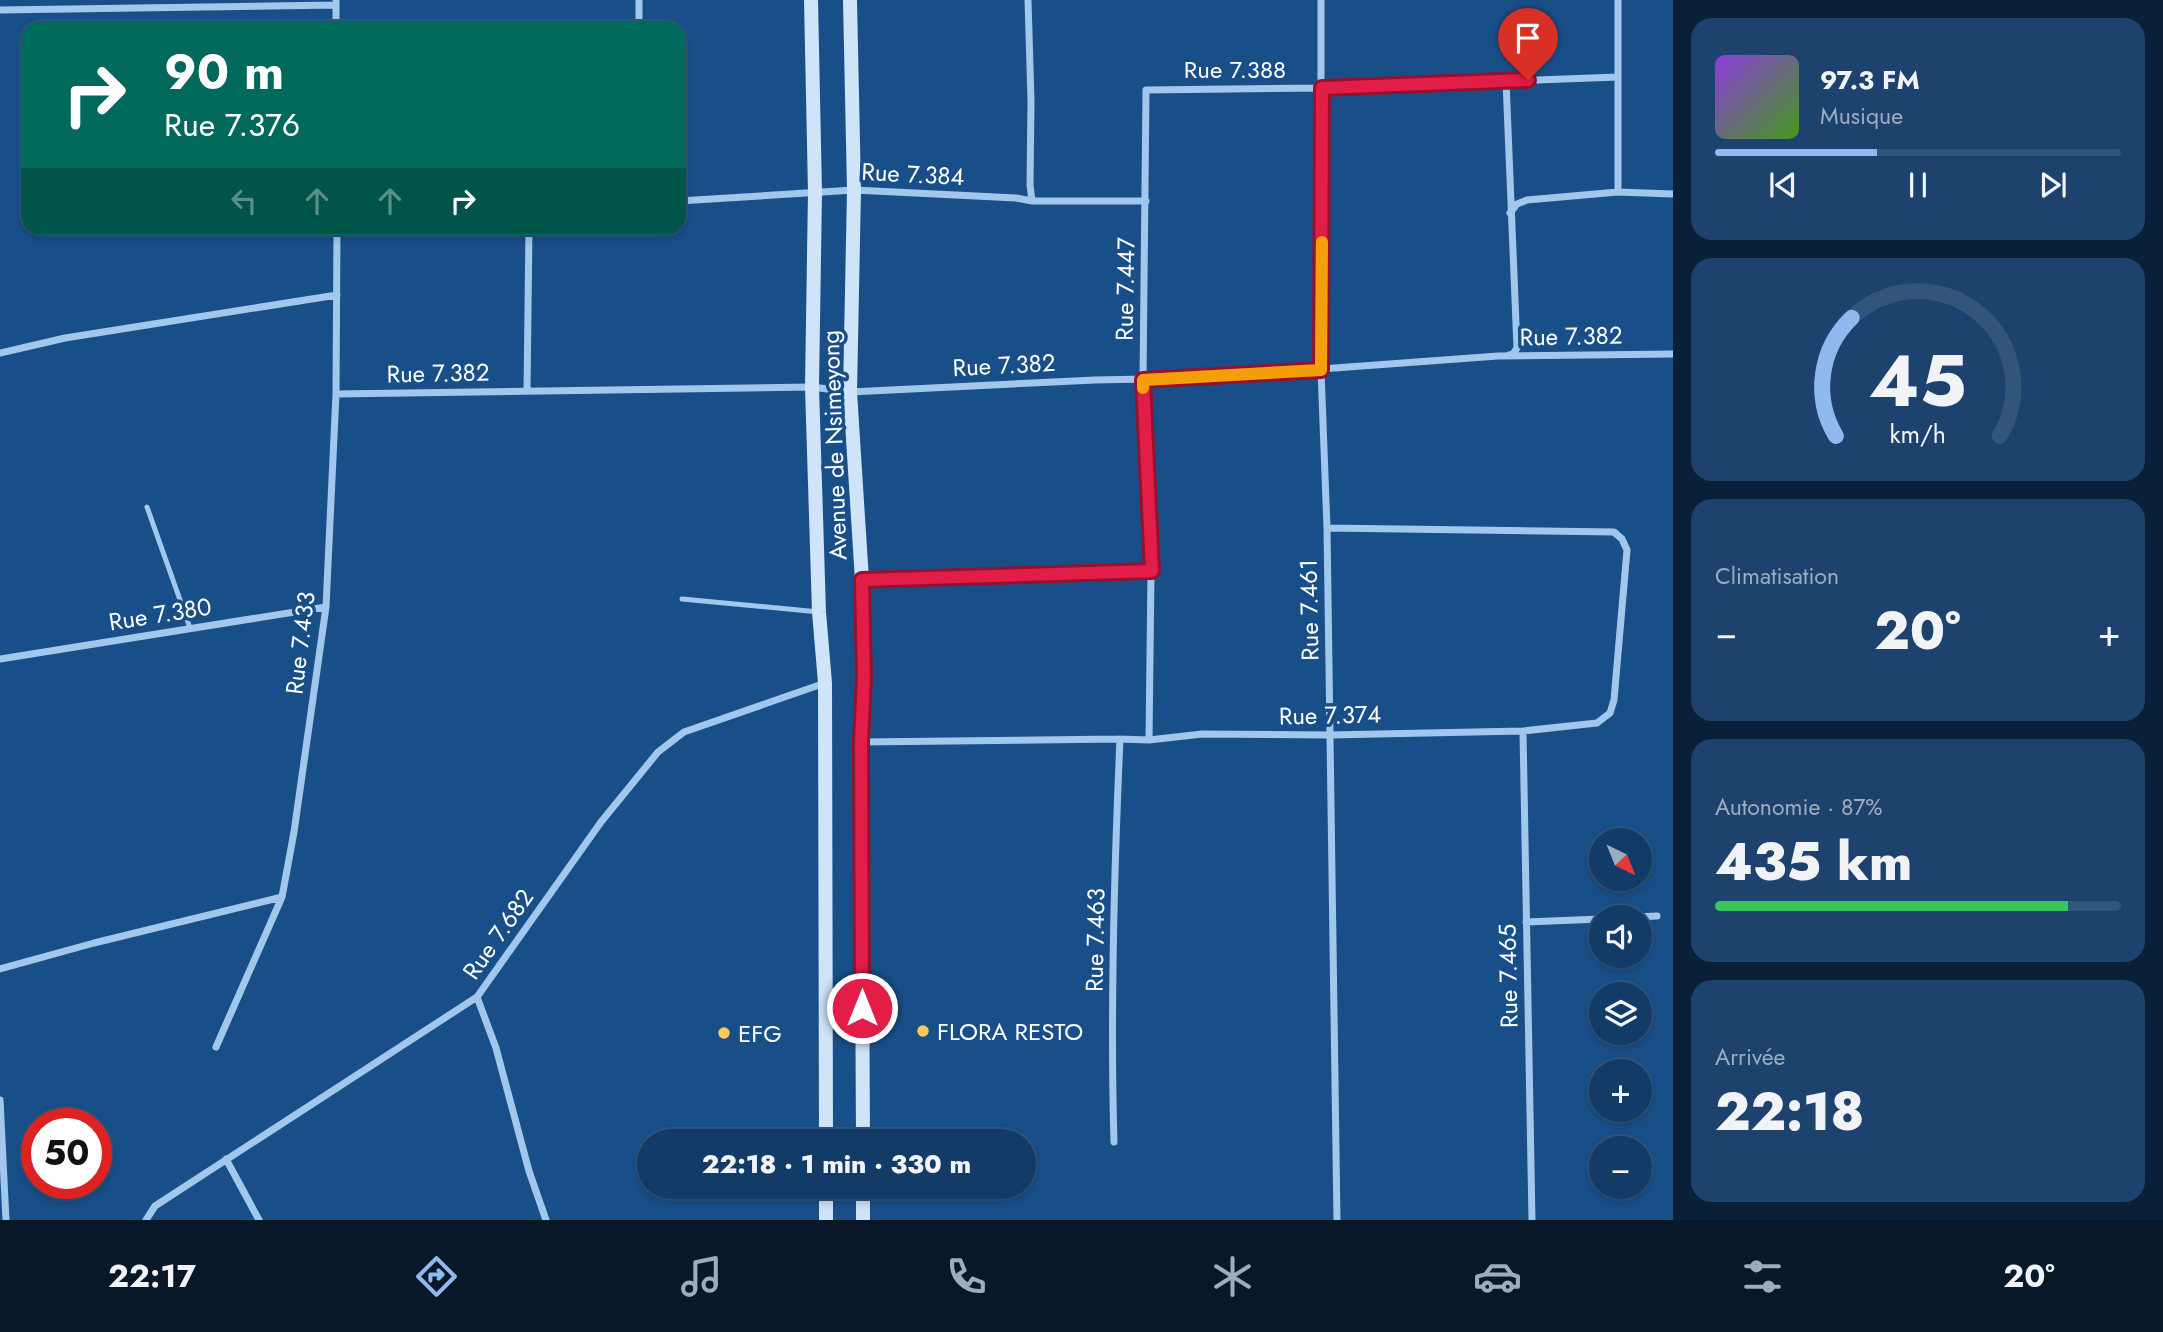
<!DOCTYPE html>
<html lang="fr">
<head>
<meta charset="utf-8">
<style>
  body { margin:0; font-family:Jost,sans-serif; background:#1c426d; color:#f1f3f6; height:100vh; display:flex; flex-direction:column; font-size:26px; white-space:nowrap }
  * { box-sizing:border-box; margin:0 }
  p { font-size:23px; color:#9dadc0 }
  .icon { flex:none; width:38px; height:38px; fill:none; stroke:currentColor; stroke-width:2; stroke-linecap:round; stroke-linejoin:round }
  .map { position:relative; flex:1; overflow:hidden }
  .details { display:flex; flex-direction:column; gap:18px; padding:18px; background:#0a2039; width:490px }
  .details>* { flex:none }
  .banner { position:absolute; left:21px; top:21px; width:665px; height:214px; border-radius:21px; box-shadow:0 4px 10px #0003,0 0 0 2px #32557b; background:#00695c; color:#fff; overflow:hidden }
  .needle { width:46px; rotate:137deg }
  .tools { position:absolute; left:1589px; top:828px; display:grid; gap:14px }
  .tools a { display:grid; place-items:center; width:63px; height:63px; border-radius:50%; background:#133b67; box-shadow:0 4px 10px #0003,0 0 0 2px #32557b; font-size:35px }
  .speed { position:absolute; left:21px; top:1108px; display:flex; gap:14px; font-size:35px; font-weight:700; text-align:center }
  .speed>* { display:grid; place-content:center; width:91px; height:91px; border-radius:50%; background:#133b67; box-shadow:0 4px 10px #0003,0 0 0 2px #32557b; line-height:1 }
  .speed .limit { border:10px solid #d22; background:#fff; color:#111 }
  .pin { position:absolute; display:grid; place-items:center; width:60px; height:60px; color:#fff; margin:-72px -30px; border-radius:50% 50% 50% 0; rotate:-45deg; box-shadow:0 0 7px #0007 }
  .pin .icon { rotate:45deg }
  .me { position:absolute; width:77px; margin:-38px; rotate:0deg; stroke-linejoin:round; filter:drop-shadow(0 0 5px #0008) }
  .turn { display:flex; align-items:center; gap:24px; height:147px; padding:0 28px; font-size:32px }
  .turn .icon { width:91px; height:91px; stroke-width:2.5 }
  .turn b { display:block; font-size:49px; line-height:60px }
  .lanes { display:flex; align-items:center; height:66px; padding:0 28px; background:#0003; justify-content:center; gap:35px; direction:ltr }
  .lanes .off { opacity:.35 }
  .big { font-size:52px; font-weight:800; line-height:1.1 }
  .details .card { flex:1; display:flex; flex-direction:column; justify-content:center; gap:10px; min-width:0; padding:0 24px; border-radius:21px; background:#1c426d }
  .details .dial { align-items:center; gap:0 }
  .dial svg { height:182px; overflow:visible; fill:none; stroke:#32557b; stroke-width:7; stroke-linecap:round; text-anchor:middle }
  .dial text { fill:#f1f3f6; stroke:none }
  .song { display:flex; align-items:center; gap:21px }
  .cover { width:84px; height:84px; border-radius:10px; background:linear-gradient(135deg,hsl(270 70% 55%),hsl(100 70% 35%)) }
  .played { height:7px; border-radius:4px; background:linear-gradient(90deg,#90b9f0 40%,#32557b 40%) }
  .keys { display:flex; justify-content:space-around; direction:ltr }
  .heat { display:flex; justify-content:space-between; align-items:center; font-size:38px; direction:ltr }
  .charge { height:10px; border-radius:5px; background:linear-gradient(90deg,#34c759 87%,#32557b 0) }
  .trip { position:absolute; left:637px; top:1129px; width:399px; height:70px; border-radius:35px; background:#133b67; box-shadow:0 4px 10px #0003,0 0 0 2px #32557b; font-weight:800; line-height:70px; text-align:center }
  .tab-bar { display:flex; height:112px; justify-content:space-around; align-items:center; background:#081829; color:#9dadc0 }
  .tab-bar .icon { width:49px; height:49px }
  .tab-bar .selected { color:#90b9f0 }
  .tab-bar b { font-size:32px; color:#f1f3f6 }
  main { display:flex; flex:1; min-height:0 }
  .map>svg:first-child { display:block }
</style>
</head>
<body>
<main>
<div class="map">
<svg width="1673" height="1220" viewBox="0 0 1673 1220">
  <rect width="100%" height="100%" fill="#194f89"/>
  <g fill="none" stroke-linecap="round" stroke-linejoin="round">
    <path stroke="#a2c7ed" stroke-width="5" d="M147,507L190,628
      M682,599L819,612"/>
    <path stroke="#a2c7ed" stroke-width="7" d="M336,0V28
      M639,0V28
      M1028,0L1031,101L1030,185L1032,201
      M1321,0V370L1327,528L1337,1220
      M0,10L336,5
      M1506,81L1517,348L1513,354L1509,355
      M1618,192V0
      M679,201L854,190L1016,198L1032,201H1146
      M1510,213L1517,204L1527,200L1618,192L1673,194
      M0,353L65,338L337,295
      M527,391L529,228
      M336,394L812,387L850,392L1095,380L1199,378L1498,356L1673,354
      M862,580L1151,571
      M0,659L326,607
      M1523,731L1532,1220
      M1149,740L1151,571L1143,380L1146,90L1322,88L1618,77
      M861,742L1120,739L1149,740L1202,734L1330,735L1523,731L1597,723L1610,713L1614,700L1627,550L1622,539L1614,532L1327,528
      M1636,917L1657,916
      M1526,922L1601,919
      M0,969L94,943L282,897
      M477,997L496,1048L529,1171L546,1220
      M216,1047L282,897L294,832L326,607L336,394L337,228
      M0,1100L6,1220
      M1114,1142C1110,1008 1114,873 1120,739
      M226,1159L259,1220
      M146,1220L155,1206L477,997L601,822L658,752L684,732L825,683"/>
    <path stroke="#cfe3f9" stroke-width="14" d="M811,0L815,192L812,387L819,612L825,683L826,1141
      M850,0L854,190L850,392L862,580L864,677L861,742L863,1141
      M826,1186V1220
      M863,1186V1220"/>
  </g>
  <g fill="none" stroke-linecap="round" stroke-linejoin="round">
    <g stroke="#92132f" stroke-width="18">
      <path id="route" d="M862,1008L861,742L864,677L862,580L1152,571L1143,380L1321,370L1322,88L1528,80"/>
    </g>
    <use href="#route" stroke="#e11d48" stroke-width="12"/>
    <path stroke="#f59e0b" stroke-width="12" d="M1143,388V380L1321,370L1322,242"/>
  </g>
  <g fill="#ffc95e" stroke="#194f89" stroke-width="2.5">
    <circle cx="923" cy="1031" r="7"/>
    <circle cx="724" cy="1033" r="7"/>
  </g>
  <g text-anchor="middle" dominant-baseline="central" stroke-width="7" stroke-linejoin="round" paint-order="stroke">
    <g font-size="24" fill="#fff" stroke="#194f89">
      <text x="1235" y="69">Rue 7.388</text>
      <text transform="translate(913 174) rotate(3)">Rue 7.384</text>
      <text transform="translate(1125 289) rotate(-89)">Rue 7.447</text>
      <text transform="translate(1571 336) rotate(-1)">Rue 7.382</text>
      <text transform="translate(1004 365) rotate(-3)">Rue 7.382</text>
      <text transform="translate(438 373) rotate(-1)">Rue 7.382</text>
      <text transform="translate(834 445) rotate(-92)">Avenue de Nsimeyong</text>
      <text transform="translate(1309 610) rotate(-91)">Rue 7.461</text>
      <text transform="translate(160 614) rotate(-9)">Rue 7.380</text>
      <text transform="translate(300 643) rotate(-83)">Rue 7.433</text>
      <text transform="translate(1330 715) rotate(-1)">Rue 7.374</text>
      <text transform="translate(498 934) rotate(-55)">Rue 7.682</text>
      <text transform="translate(1095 940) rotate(-89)">Rue 7.463</text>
      <text transform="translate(1508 976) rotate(-91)">Rue 7.465</text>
    </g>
    <g font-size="24" fill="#fff" stroke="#194f89" text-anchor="start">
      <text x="937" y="1031">FLORA RESTO</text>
      <text x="738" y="1033">EFG</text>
    </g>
  </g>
</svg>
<div class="tools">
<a><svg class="needle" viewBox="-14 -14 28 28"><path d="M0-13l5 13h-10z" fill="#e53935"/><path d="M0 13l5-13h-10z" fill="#9dadc0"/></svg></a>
<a><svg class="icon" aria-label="sound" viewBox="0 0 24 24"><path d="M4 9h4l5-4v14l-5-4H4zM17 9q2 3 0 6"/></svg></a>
<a><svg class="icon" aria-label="layers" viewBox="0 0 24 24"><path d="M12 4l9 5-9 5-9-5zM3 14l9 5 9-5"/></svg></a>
<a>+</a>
<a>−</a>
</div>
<div class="speed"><div class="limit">50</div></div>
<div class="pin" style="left:1528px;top:80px;background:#d93025"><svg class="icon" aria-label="arrive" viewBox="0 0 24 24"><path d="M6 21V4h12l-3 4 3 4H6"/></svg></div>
<svg class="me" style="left:862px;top:1008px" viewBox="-20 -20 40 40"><circle r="17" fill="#e11d48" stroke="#fff" stroke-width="3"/><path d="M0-11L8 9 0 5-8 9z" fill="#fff"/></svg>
<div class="trip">22:18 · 1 min · 330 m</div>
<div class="banner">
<div class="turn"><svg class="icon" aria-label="right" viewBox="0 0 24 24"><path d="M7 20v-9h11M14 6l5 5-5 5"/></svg><div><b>90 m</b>Rue 7.376</div></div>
<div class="lanes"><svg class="icon off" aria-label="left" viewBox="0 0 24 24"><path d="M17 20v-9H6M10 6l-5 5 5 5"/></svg><svg class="icon off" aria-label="ahead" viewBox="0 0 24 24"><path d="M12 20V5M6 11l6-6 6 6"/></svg><svg class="icon off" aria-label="ahead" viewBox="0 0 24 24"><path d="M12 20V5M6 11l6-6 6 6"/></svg><svg class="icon" aria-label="right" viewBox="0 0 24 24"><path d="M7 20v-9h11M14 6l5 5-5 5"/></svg></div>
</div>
</div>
<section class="details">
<div class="card">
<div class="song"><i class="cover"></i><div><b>97.3 FM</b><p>Musique</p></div></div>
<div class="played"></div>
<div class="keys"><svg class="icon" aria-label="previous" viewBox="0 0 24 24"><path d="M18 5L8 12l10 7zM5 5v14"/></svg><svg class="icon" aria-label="pause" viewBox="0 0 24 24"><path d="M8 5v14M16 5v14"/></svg><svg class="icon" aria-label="next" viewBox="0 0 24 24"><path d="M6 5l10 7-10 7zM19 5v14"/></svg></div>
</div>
<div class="card dial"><svg viewBox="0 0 100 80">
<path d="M14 69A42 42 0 1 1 86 69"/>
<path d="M14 69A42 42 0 0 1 21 17" stroke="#90b9f0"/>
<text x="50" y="56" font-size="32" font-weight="700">45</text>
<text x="50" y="72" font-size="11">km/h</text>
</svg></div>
<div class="card"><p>Climatisation</p>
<div class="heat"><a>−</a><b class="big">20°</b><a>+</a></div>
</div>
<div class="card"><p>Autonomie · 87%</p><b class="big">435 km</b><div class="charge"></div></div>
<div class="card"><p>Arrivée</p><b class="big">22:18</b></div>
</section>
</main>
<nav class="tab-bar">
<b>22:17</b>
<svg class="icon selected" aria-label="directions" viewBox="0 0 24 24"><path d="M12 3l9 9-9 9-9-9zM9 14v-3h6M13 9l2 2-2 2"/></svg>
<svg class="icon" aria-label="music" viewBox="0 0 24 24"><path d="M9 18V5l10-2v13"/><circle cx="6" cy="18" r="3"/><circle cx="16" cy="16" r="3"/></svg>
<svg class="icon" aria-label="phone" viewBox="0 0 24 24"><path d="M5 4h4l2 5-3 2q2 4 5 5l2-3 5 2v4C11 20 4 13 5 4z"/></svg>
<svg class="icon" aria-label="climate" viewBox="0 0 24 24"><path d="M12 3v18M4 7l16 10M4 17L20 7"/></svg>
<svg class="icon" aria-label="car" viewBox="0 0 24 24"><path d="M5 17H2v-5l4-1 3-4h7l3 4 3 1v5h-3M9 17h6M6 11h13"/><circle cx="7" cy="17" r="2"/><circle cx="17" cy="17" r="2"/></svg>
<svg class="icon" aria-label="filters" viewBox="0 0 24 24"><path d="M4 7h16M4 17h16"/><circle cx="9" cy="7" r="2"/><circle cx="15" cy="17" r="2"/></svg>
<b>20°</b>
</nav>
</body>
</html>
